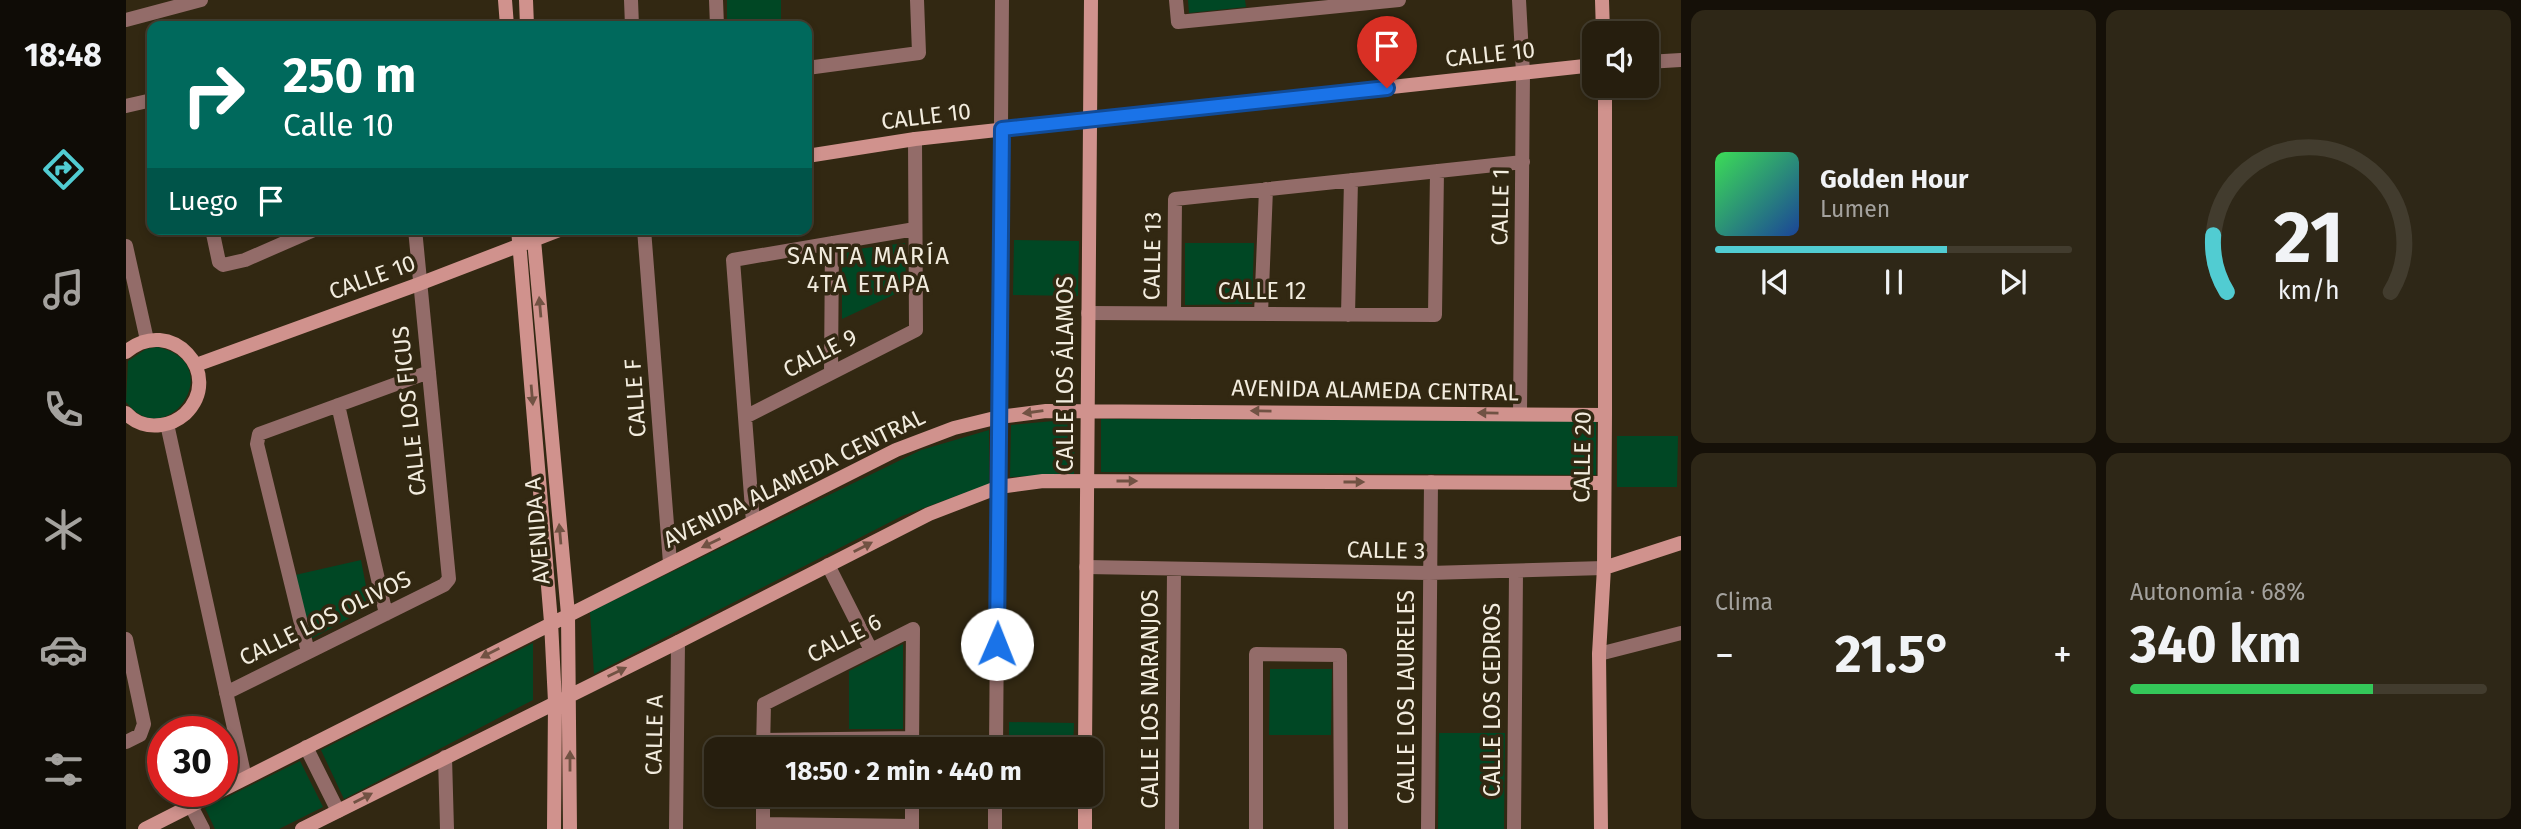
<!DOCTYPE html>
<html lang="es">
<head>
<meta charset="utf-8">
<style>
  body { margin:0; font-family:"Fira Sans",sans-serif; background:#2e2717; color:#f1f3f6; height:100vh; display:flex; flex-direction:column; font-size:26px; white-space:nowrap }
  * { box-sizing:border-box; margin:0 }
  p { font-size:23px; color:#a4a29e }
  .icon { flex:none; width:38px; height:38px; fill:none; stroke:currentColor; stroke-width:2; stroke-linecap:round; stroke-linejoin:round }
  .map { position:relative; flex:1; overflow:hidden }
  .details { display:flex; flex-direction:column; gap:10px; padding:10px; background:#151008; width:840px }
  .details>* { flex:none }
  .banner { position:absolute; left:21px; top:21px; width:665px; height:214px; border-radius:14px; box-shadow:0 4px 10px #0003,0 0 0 2px #423c2e; background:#00695c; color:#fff; overflow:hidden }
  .controls { position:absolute; left:1456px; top:21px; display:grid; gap:14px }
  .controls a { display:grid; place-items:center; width:77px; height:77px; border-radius:14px; background:#261e0e; box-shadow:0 4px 10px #0003,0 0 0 2px #423c2e; font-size:35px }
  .speed { position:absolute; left:21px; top:716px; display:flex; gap:14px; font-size:35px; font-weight:700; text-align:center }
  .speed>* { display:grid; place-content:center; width:91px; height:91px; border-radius:50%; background:#261e0e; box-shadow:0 4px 10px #0003,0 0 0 2px #423c2e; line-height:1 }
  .speed .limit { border:10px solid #d22; background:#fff; color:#111 }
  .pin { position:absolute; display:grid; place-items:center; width:60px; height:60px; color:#fff; margin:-72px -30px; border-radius:50% 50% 50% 0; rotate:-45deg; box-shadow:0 0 7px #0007 }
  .pin .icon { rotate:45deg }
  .me { position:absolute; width:77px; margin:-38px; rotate:1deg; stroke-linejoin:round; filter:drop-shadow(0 0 5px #0008) }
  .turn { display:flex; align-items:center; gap:24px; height:147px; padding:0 21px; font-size:32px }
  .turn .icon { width:91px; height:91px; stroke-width:2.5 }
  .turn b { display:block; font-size:49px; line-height:60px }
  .then { display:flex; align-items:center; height:66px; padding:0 21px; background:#0003; gap:14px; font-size:26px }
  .big { font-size:52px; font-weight:700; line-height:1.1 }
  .details .card { flex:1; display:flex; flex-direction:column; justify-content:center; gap:10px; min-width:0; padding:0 24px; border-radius:14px; background:#2e2717 }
  .details .dial { align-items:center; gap:0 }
  .dial svg { height:182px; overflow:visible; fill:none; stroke:#423c2e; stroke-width:7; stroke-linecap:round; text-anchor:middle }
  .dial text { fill:#f1f3f6; stroke:none }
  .song { display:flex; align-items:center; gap:21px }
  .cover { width:84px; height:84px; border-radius:10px; background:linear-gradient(135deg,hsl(130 70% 55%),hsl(220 70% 35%)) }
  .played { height:7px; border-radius:4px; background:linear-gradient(90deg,#51ccd2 65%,#423c2e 65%) }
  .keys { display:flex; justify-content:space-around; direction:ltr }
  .heat { display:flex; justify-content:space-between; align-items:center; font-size:38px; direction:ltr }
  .charge { height:10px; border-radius:5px; background:linear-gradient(90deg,#34c759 68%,#423c2e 0) }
  .details .tiles { flex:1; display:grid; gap:10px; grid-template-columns:repeat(2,1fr) }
  .trip { position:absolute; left:578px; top:737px; width:399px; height:70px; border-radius:14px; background:#261e0e; box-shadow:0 4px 10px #0003,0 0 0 2px #423c2e; font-weight:700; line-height:70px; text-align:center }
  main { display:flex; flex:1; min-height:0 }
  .menu { display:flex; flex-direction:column; width:126px; justify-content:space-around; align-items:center; background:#0f0c06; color:#a4a29e }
  .menu .icon { width:49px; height:49px }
  .menu .selected { color:#51ccd2 }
  .menu b { font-size:32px; color:#f1f3f6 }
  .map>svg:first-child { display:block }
</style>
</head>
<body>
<main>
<nav class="menu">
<b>18:48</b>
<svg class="icon selected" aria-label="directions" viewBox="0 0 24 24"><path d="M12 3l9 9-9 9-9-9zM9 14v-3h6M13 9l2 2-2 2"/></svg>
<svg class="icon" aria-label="music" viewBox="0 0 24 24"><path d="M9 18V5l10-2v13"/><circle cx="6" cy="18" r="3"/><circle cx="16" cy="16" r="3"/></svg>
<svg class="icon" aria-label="phone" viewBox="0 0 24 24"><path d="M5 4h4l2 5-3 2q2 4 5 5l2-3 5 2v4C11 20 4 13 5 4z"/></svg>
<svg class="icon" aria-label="climate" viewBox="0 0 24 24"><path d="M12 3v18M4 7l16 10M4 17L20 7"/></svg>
<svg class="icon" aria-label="car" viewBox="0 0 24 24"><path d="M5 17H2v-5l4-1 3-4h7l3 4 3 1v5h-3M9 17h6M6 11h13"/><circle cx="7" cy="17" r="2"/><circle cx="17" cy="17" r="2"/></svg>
<svg class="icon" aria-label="filters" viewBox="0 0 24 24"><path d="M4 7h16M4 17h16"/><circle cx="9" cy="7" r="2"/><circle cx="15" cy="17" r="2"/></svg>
</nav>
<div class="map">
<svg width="1555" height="829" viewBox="0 0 1555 829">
  <rect width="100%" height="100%" fill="#322812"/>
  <path fill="#004724" d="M601,0H655V26H601Z
    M1062,0H1119L1120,7L1063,13Z
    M888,240L953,241L952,296L887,295Z
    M779,243L780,289L716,319V251Z
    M1059,243H1128L1126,304L1059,305Z
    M31,347C104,362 42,456 0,402L2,361L20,349Z
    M949,419L948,474L884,477L885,425Z
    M975,419L1470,421V475L975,472Z
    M863,430V484L776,516L468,674L464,612L795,450Z
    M1491,436H1552L1551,487H1491Z
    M235,560L244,607L185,639L169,575Z
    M407,643V700L218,799L195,750Z
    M777,644V729H723V671Z
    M1144,669H1206L1205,735H1143Z
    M883,722L948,723L947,749H883Z
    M1313,733H1379L1378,829H1312Z
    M174,761L197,807L153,829H89L79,808Z"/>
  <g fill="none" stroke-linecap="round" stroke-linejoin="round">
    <path stroke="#936c69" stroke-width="14" d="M505,0L506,26
      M590,0L591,26
      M1050,0L1052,22L1273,0
      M1393,0L1397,73L1394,414
      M0,20L75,0
      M1521,62L1555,60
      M681,68L793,53L791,0
      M0,106L26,100
      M86,229L93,262L97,265L119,260L190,229
      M518,229L544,563
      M0,246L21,340
      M962,313L1309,315L1311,171
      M1048,313L1049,199L1397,162
      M1135,314L1140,189
      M1222,315L1225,180
      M705,373L706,243
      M212,405L260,614
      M619,417L790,330L789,139
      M41,424L119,778
      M627,522L607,260L789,229
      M702,565L745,650
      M960,567L1303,573L1478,568
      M0,639L18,724L14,735L0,742
      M182,652L131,444L133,434L303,372
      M1473,654L1555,633
      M100,693L318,585L323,579L289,229
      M637,740L786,738
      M180,747L212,811
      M637,749L638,704L787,629L786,749
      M870,749L876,0
      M319,757L321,829
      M65,806L77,829
      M637,824L786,826
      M550,829L552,642
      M637,829V794
      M786,829V794
      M869,829V794
      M1046,829L1048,569
      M1130,829V654L1214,655L1215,829
      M1302,829L1305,482
      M1388,829L1390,571"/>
    <path stroke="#d0928d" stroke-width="14" d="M379,0L381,26
      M400,0L401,26
      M1476,0L1477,33
      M681,156L789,139L1468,65
      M392,229L425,622L429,702L428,829
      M407,229L442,614L444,829
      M0,352C44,314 100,374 59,414C52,420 44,424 35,425C22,427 9,423 0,413
      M70,365L293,284L436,229
      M1478,568L1555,543
      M959,749L965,0
      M96,790L770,450L828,428L873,417L920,411L1479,415
      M19,829L94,791
      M176,829L552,642L803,514L873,487L917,481L1478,483
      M959,829V794
      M1475,829L1473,654L1478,568L1479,415V86"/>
  </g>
  <defs><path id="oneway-solid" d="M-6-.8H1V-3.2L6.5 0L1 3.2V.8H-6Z" transform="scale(1.75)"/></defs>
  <g fill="#715243">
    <use href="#oneway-solid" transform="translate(414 307) rotate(-95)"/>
    <use href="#oneway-solid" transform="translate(406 395) rotate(85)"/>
    <use href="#oneway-solid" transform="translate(1135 411) rotate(-179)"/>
    <use href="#oneway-solid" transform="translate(907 412) rotate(172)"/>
    <use href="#oneway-solid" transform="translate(1362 413) rotate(-179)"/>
    <use href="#oneway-solid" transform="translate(1001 481)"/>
    <use href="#oneway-solid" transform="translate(1228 482)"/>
    <use href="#oneway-solid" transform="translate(434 534) rotate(-95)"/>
    <use href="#oneway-solid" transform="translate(585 543) rotate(154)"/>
    <use href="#oneway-solid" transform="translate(737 547) rotate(-27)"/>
    <use href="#oneway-solid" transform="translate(364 653) rotate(153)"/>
    <use href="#oneway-solid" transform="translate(491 672) rotate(-26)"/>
    <use href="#oneway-solid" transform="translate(444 761) rotate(-90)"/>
    <use href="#oneway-solid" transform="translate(237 798) rotate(-27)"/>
  </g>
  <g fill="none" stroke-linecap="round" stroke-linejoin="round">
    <g stroke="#114b97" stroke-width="18">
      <path id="route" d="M871,644L876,129L1261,88"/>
    </g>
    <use href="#route" stroke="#1a73e8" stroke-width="12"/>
  </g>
  <g text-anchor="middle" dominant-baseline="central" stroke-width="7" stroke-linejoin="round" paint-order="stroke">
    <g font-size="23" fill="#f2ecde" stroke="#322812">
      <text transform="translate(1364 54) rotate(-6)">CALLE 10</text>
      <text transform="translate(800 116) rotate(-7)">CALLE 10</text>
      <text transform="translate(1374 207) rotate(-89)">CALLE 1</text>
      <text transform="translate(1026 256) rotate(-89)">CALLE 13</text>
      <text transform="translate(246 277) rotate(-20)">CALLE 10</text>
      <text x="1136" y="291">CALLE 12</text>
      <text transform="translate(694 353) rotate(-27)">CALLE 9</text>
      <text transform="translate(939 374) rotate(-90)">CALLE LOS ÁLAMOS</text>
      <text transform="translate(1249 390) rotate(1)">AVENIDA ALAMEDA CENTRAL</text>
      <text transform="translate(509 398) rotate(-94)">CALLE F</text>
      <text transform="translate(283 411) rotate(-96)">CALLE LOS FICUS</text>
      <text transform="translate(1456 457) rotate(-89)">CALLE 20</text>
      <text transform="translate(668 478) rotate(-26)">AVENIDA ALAMEDA CENTRAL</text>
      <text transform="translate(411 531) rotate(-95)">AVENIDA A</text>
      <text transform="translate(1260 550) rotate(1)">CALLE 3</text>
      <text transform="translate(199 618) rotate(-26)">CALLE LOS OLIVOS</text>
      <text transform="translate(718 638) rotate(-27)">CALLE 6</text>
      <text transform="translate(1280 697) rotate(-90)">CALLE LOS LAURELES</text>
      <text transform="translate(1024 699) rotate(-90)">CALLE LOS NARANJOS</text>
      <text transform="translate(1366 700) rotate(-90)">CALLE LOS CEDROS</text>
      <text transform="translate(528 735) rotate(-89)">CALLE A</text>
    </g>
    <g font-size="24" letter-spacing="2" fill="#f2ecde" stroke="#322812">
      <text x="743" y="256">SANTA MARÍA<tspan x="743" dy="28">4TA ETAPA</tspan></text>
    </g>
  </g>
</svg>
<div class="controls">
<a><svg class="icon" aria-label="sound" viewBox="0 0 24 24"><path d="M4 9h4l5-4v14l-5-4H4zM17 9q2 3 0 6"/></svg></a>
</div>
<div class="speed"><div class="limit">30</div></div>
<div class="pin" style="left:1261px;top:88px;background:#d93025"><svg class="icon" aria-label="arrive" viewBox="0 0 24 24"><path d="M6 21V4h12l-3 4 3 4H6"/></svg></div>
<svg class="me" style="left:871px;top:644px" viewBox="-20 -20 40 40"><circle r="19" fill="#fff"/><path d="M0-13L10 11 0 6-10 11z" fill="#1a73e8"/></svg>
<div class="trip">18:50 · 2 min · 440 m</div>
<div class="banner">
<div class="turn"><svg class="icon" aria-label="right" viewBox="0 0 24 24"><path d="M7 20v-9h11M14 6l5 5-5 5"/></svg><div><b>250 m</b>Calle 10</div></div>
<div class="then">Luego<svg class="icon" aria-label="arrive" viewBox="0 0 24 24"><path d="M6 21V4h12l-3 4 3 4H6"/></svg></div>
</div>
</div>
<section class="details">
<div class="tiles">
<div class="card">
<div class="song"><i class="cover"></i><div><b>Golden Hour</b><p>Lumen</p></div></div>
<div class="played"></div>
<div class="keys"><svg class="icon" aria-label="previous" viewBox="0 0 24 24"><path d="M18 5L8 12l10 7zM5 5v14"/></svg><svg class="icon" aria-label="pause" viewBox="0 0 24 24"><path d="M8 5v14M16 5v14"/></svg><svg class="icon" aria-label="next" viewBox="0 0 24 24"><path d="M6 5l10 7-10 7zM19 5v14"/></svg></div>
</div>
<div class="card dial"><svg viewBox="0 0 100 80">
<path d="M14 69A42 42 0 1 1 86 69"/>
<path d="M14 69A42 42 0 0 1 8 44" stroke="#51ccd2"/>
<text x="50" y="56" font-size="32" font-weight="700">21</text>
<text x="50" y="72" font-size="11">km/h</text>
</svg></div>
<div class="card"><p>Clima</p>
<div class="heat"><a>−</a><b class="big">21.5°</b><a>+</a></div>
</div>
<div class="card"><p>Autonomía · 68%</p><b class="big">340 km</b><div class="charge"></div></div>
</div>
</section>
</main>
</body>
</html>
